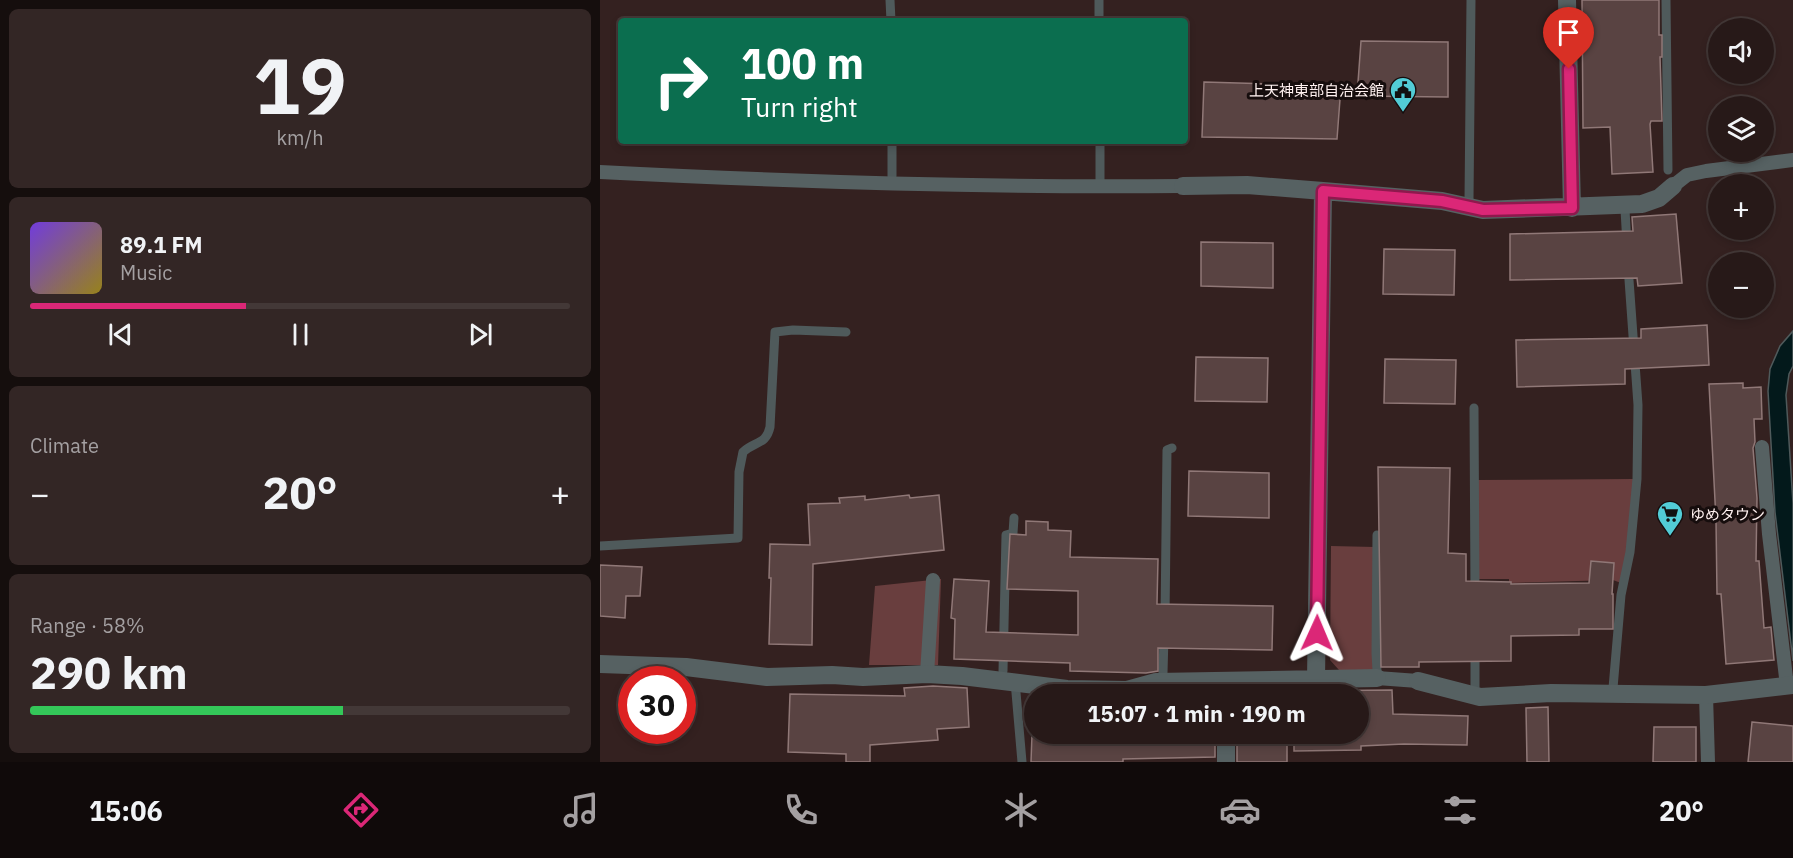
<!DOCTYPE html>
<html lang="en">
<head>
<meta charset="utf-8">
<style>
  body { margin:0; font-family:"IBM Plex Sans","Noto Sans JP",sans-serif; background:#332625; color:#f1f3f6; height:100vh; display:flex; flex-direction:column; font-size:22px; white-space:nowrap }
  * { box-sizing:border-box; margin:0 }
  p { font-size:20px; color:#a4a0a2 }
  .icon { flex:none; width:33px; height:33px; fill:none; stroke:currentColor; stroke-width:2; stroke-linecap:round; stroke-linejoin:round }
  .map { position:relative; flex:1; overflow:hidden }
  .sheet { display:flex; flex-direction:column; gap:9px; padding:9px; background:#150e0d; width:600px }
  .sheet>* { flex:none }
  .banner { position:absolute; left:18px; top:18px; width:570px; height:126px; border-radius:6px; box-shadow:0 3px 9px #0003,0 0 0 2px #433837; background:#0b6e4f; color:#fff; overflow:hidden }
  .fabs { position:absolute; left:1108px; top:18px; display:grid; gap:12px }
  .fabs a { display:grid; place-items:center; width:66px; height:66px; border-radius:50%; background:#271918; box-shadow:0 3px 9px #0003,0 0 0 2px #433837; font-size:30px }
  .speed { position:absolute; left:18px; top:666px; display:flex; gap:12px; font-size:30px; font-weight:700; text-align:center }
  .speed>* { display:grid; place-content:center; width:78px; height:78px; border-radius:50%; background:#271918; box-shadow:0 3px 9px #0003,0 0 0 2px #433837; line-height:1 }
  .speed .limit { border:9px solid #d22; background:#fff; color:#111 }
  .pin { position:absolute; display:grid; place-items:center; width:51px; height:51px; color:#fff; margin:-62px -26px; border-radius:50% 50% 50% 0; rotate:-45deg; box-shadow:0 0 6px #0007 }
  .pin .icon { rotate:45deg }
  .me { position:absolute; width:66px; margin:-33px; rotate:1deg; stroke-linejoin:round; filter:drop-shadow(0 0 4px #0008) }
  .turn { display:flex; align-items:center; gap:21px; height:126px; padding:0 24px; font-size:27px }
  .turn .icon { width:78px; height:78px; stroke-width:2.5 }
  .turn b { display:block; font-size:42px; line-height:51px }
  .big { font-size:45px; font-weight:700; line-height:1.1 }
  .sheet .widget { flex:1; display:flex; flex-direction:column; justify-content:center; gap:9px; min-width:0; padding:0 21px; border-radius:9px; background:#332625 }
  .sheet .dial { align-items:center; gap:0 }
  .dial b { font-size:78px; line-height:1 }
  .song { display:flex; align-items:center; gap:18px }
  .cover { width:72px; height:72px; border-radius:9px; background:linear-gradient(135deg,hsl(260 70% 55%),hsl(50 70% 35%)) }
  .played { height:6px; border-radius:3px; background:linear-gradient(90deg,#db2777 40%,#433837 40%) }
  .keys { display:flex; justify-content:space-around; direction:ltr }
  .heat { display:flex; justify-content:space-between; align-items:center; font-size:33px; direction:ltr }
  .charge { height:9px; border-radius:4px; background:linear-gradient(90deg,#34c759 58%,#433837 0) }
  .trip { position:absolute; left:424px; top:684px; width:345px; height:60px; border-radius:30px; background:#271918; box-shadow:0 3px 9px #0003,0 0 0 2px #433837; font-weight:700; line-height:60px; text-align:center }
  .menu { display:flex; height:96px; justify-content:space-around; align-items:center; background:#100a0a; color:#a4a0a2 }
  .menu .icon { width:42px; height:42px }
  .menu .current { color:#db2777 }
  .menu b { font-size:27px; color:#f1f3f6 }
  main { display:flex; flex:1; min-height:0 }
  .map>svg:first-child { display:block }
</style>
</head>
<body>
<main>
<section class="sheet">
<div class="widget dial"><b>19</b><p>km/h</p></div>
<div class="widget">
<div class="song"><i class="cover"></i><div><b>89.1 FM</b><p>Music</p></div></div>
<div class="played"></div>
<div class="keys"><svg class="icon" aria-label="previous" viewBox="0 0 24 24"><path d="M18 5L8 12l10 7zM5 5v14"/></svg><svg class="icon" aria-label="pause" viewBox="0 0 24 24"><path d="M8 5v14M16 5v14"/></svg><svg class="icon" aria-label="next" viewBox="0 0 24 24"><path d="M6 5l10 7-10 7zM19 5v14"/></svg></div>
</div>
<div class="widget"><p>Climate</p>
<div class="heat"><a>−</a><b class="big">20°</b><a>+</a></div>
</div>
<div class="widget"><p>Range · 58%</p><b class="big">290 km</b><div class="charge"></div></div>
</section>
<div class="map">
<svg width="1193" height="762" viewBox="0 0 1193 762">
  <rect width="100%" height="100%" fill="#342120"/>
  <path fill="#693e3e" d="M1034,479L1032,516L1021,583L1013,580L909,583V579H876V480Z
    M731,546L775,547L776,670H739L730,660Z
    M341,579L338,665H269L275,586Z"/>
  <path fill="#03191b" stroke="#4f5a5b" stroke-width="1.5" d="M1193,331V366L1189,374L1186,395L1193,503V661L1175,512L1168,391L1170,369L1180,346Z"/>
  <g fill="none" stroke-linecap="round" stroke-linejoin="round">
    <path stroke="#4f5a5b" stroke-width="9" d="M290,0L291,21
      M499,0V21
      M1066,0L1068,170
      M292,141V176
      M500,141V181
      M869,199L871,0
      M1025,210L1027,244
      M874,408L875,593
      M777,535L776,653L777,671
      M0,546L138,538L139,472L143,452C155,441 166,445 170,427L175,332L193,330L246,332
      M565,617L567,450L572,448
      M403,671L406,535L413,533L414,518
      M563,673L564,636
      M415,681L422,762
      M875,688V649
      M1013,688L1021,595L1030,552L1037,479L1038,405L1028,266"/>
  </g>
  <path fill="#594342" stroke="#907877" stroke-width="1.5" d="M982,0H1059V35H1062V57H1060L1062,121H1051L1050,124L1053,172L1012,174L1010,127L983,128Z
    M761,41L848,42V97L757,96Z
    M604,82L741,86L737,139L602,137Z
    M1076,214L1082,283L1038,286L1037,278L910,280V234L1033,231L1032,217Z
    M601,242L673,243V288L601,286Z
    M784,249L855,250L854,295L783,294Z
    M1107,325L1109,365L1025,369V384L917,387L916,340L1041,338V329Z
    M596,357L668,358L667,402L595,401Z
    M785,359L856,360L855,404L784,403Z
    M1143,383V388L1161,387L1162,419H1154L1155,442L1153,448L1157,498L1156,561H1159L1164,628L1171,627L1174,660L1126,664L1121,594H1117L1116,520L1109,384Z
    M778,467L850,468L848,553L866,554V581L911,582V584L989,583L991,561L1014,563L1012,594H1013V629H979V635L911,636V661L819,662V667H781Z
    M589,471L669,473V518L588,516Z
    M309,495L310,498L339,495L344,550L213,564L212,645L169,644L171,578H169L170,544L210,545L208,504L240,503L239,498L265,496V500Z
    M426,521L448,522V530L471,531L470,557L558,559L557,604L673,606L672,650L558,648V671L546,673L470,671V663L354,659L355,619L351,618L354,579L389,581L386,632L478,635V591L407,589L410,534L426,535Z
    M0,565L42,567L40,596H26L25,618L0,616Z
    M333,686L367,688L369,727L337,729L338,740L270,745V762H246V754L188,752L190,694L305,696L304,688Z
    M792,690L793,714L868,716L867,745L804,744L761,746V750L694,751V734H759V694H695V691Z
    M948,707L949,762H927L926,708Z
    M1152,722L1193,726V762H1148Z
    M1054,727H1096V762H1053Z
    M432,734H615V757L523,759V762H431Z
    M637,734H687V762H637Z"/>
  <g fill="none" stroke-linecap="round" stroke-linejoin="round">
    <path stroke="#566162" stroke-width="14" d="M0,172C194,182 388,188 583,186
      M1073,186L1087,175L1106,171L1193,160
      M1162,447L1169,534L1187,686
      M327,674L333,580
      M777,678L818,681
      M1106,695L1108,762"/>
    <path stroke="#566162" stroke-width="18" d="M967,0L972,208
      M583,186L647,185L723,191L842,201L883,210L1042,204L1059,198L1073,186
      M0,664L86,667L167,677L232,675L263,677L327,674L362,676L467,689L527,690L556,682L777,678
      M716,679L723,191
      M818,681L880,697L951,693L1106,695L1193,685
      M626,762V734"/>
  </g>
  <g fill="none" stroke-linecap="round" stroke-linejoin="round">
    <g stroke="#8e194d" stroke-width="15">
      <path id="route" d="M717,633L723,191L842,201L883,210L972,208L969,69"/>
    </g>
    <use href="#route" stroke="#db2777" stroke-width="10"/>
  </g>
  <defs>
    <g id="civic-pin" transform="scale(1.35)"><path d="M0 17L-7.5 6A9.5 9.5 0 1 1 7.5 6Z" fill="#52ccd6" stroke="#160d0d"/><path d="M-.6-6.5H3V-4.5H.6V-3L4-1V1h2V6H-6V1h2V-1L-.6-3ZM-1.2 2.5V6h2.4V2.5Z" fill="#111"/></g>
    <g id="supermarket-pin" transform="scale(1.35)"><path d="M0 17L-7.5 6A9.5 9.5 0 1 1 7.5 6Z" fill="#52ccd6" stroke="#160d0d"/><path d="M-6-5.5h2.5l.6 2H6L4.5 2H-2.5L-4.4-4H-6ZM-1.5 3.2a1.3 1.3 0 1 0 .1 0ZM3 3.2a1.3 1.3 0 1 0 .1 0Z" fill="#111"/></g>
  </defs>
  <g fill-rule="evenodd">
    <use href="#civic-pin" x="803" y="90"/>
    <use href="#supermarket-pin" x="1070" y="514"/>
  </g>
  <g text-anchor="middle" dominant-baseline="central" stroke-width="6" stroke-linejoin="round" paint-order="stroke">
    <g font-size="15" fill="#fff1f0" stroke="#160d0d" text-anchor="end">
      <text x="784" y="90">上天神東部自治会館</text>
      <text x="1090" y="514" text-anchor="start">ゆめタウン</text>
    </g>
  </g>
</svg>
<div class="fabs">
<a><svg class="icon" aria-label="sound" viewBox="0 0 24 24"><path d="M4 9h4l5-4v14l-5-4H4zM17 9q2 3 0 6"/></svg></a>
<a><svg class="icon" aria-label="layers" viewBox="0 0 24 24"><path d="M12 4l9 5-9 5-9-5zM3 14l9 5 9-5"/></svg></a>
<a>+</a>
<a>−</a>
</div>
<div class="speed"><div class="limit">30</div></div>
<div class="pin" style="left:969px;top:69px;background:#d93025"><svg class="icon" aria-label="arrive" viewBox="0 0 24 24"><path d="M6 21V4h12l-3 4 3 4H6"/></svg></div>
<svg class="me" style="left:717px;top:633px" viewBox="-20 -20 40 40"><path d="M0-17L14 15 0 8-14 15z" fill="#db2777" stroke="#fff" stroke-width="4"/></svg>
<div class="trip">15:07 · 1 min · 190 m</div>
<div class="banner">
<div class="turn"><svg class="icon" aria-label="right" viewBox="0 0 24 24"><path d="M7 20v-9h11M14 6l5 5-5 5"/></svg><div><b>100 m</b>Turn right</div></div>
</div>
</div>
</main>
<nav class="menu">
<b>15:06</b>
<svg class="icon current" aria-label="directions" viewBox="0 0 24 24"><path d="M12 3l9 9-9 9-9-9zM9 14v-3h6M13 9l2 2-2 2"/></svg>
<svg class="icon" aria-label="music" viewBox="0 0 24 24"><path d="M9 18V5l10-2v13"/><circle cx="6" cy="18" r="3"/><circle cx="16" cy="16" r="3"/></svg>
<svg class="icon" aria-label="phone" viewBox="0 0 24 24"><path d="M5 4h4l2 5-3 2q2 4 5 5l2-3 5 2v4C11 20 4 13 5 4z"/></svg>
<svg class="icon" aria-label="climate" viewBox="0 0 24 24"><path d="M12 3v18M4 7l16 10M4 17L20 7"/></svg>
<svg class="icon" aria-label="car" viewBox="0 0 24 24"><path d="M5 17H2v-5l4-1 3-4h7l3 4 3 1v5h-3M9 17h6M6 11h13"/><circle cx="7" cy="17" r="2"/><circle cx="17" cy="17" r="2"/></svg>
<svg class="icon" aria-label="filters" viewBox="0 0 24 24"><path d="M4 7h16M4 17h16"/><circle cx="9" cy="7" r="2"/><circle cx="15" cy="17" r="2"/></svg>
<b>20°</b>
</nav>
</body>
</html>
